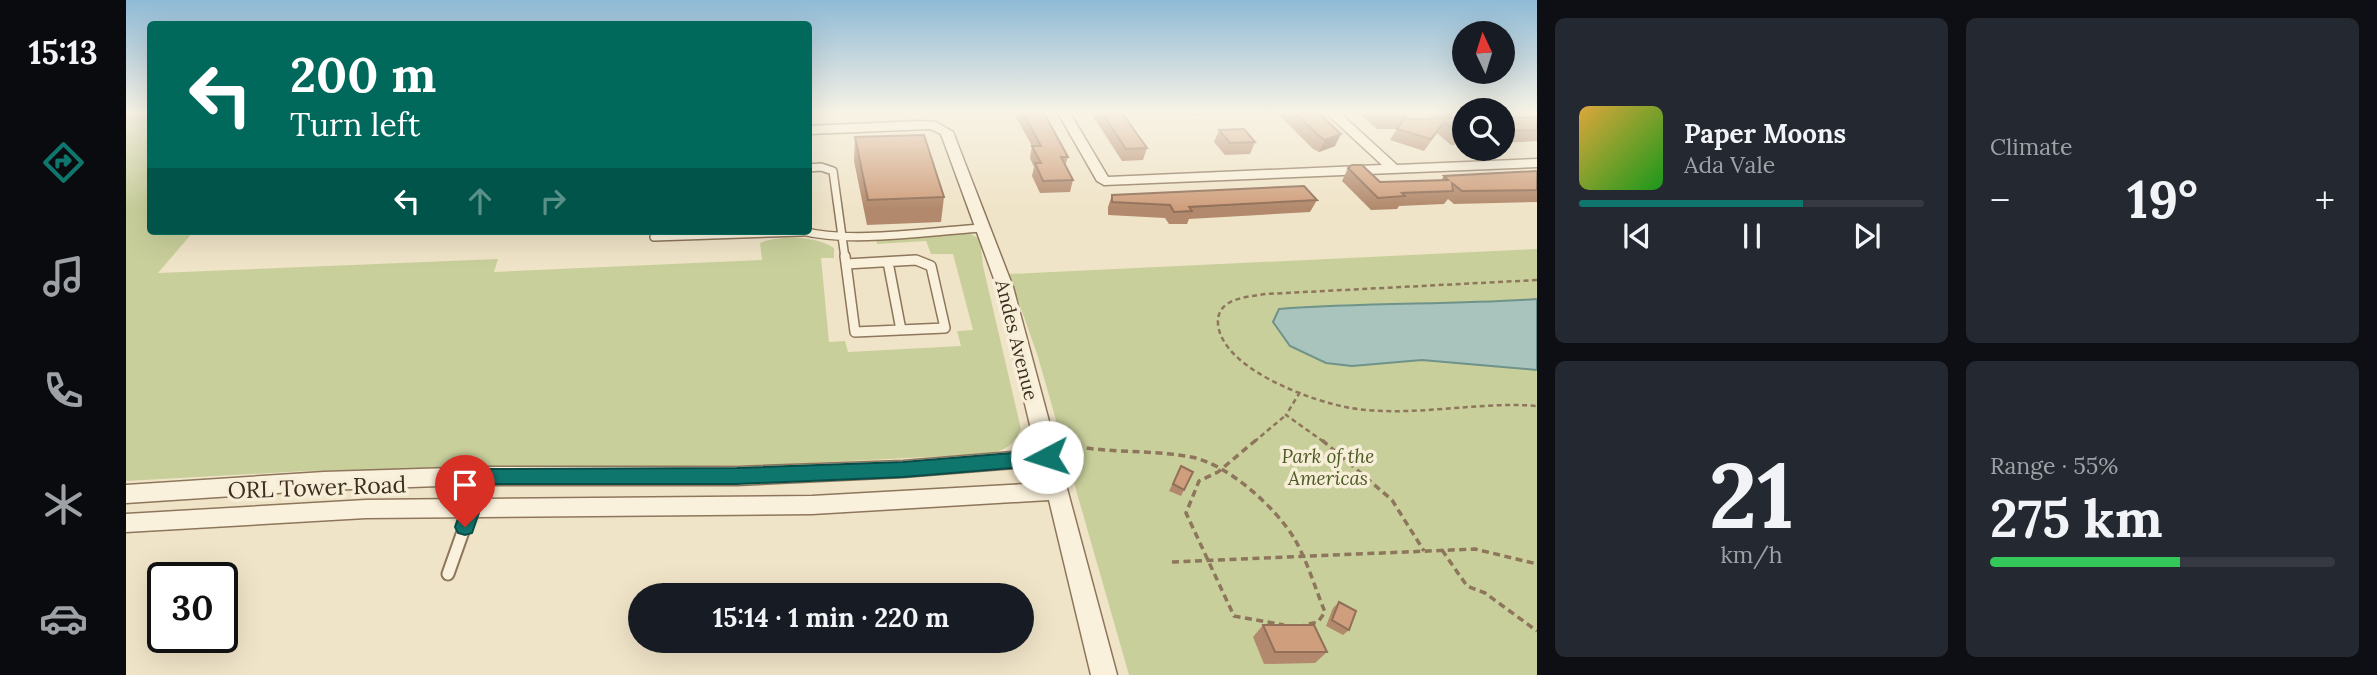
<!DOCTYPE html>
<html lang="en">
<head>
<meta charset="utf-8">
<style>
  body { margin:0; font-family:Lora,serif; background:#242831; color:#f1f3f6; height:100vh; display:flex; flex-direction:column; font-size:26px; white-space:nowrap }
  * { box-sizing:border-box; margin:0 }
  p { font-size:23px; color:#9ea1a6 }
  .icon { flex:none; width:38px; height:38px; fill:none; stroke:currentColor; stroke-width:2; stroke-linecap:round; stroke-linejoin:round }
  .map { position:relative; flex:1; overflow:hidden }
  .drawer { display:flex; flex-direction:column; gap:18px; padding:18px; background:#0d0f14; width:840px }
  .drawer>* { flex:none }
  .banner { position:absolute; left:21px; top:21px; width:665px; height:214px; border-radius:7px; box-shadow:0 7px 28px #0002; background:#00695c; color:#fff; overflow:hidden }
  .needle { width:46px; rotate:356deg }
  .fabs { position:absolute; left:1326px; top:21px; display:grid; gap:14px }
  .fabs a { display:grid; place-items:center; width:63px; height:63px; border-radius:50%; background:#171b24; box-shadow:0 7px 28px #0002; font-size:35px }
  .speed { position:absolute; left:21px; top:562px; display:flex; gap:14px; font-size:35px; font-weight:700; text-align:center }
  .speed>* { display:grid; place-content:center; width:91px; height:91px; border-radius:50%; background:#171b24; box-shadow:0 7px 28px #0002; line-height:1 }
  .speed .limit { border:4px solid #111; border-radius:10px; background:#fff; color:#111 }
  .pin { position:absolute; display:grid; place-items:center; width:60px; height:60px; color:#fff; margin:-72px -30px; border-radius:50% 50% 50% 0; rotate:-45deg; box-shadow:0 0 7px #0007 }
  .pin .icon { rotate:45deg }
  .me { position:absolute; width:77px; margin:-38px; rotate:265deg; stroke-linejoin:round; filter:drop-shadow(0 0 5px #0008) }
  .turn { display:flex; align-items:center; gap:24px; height:147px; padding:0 28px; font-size:32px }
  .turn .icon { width:91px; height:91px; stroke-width:2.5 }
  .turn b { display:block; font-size:49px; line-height:60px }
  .lanes { display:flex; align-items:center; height:66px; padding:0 28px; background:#0003; justify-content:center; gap:35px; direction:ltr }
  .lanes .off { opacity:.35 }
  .big { font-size:52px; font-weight:800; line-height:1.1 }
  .drawer .widget { flex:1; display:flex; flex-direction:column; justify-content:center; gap:10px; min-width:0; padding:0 24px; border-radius:10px; background:#242831 }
  .drawer .dial { align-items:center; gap:0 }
  .dial b { font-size:91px; line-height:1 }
  .song { display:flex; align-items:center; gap:21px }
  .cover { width:84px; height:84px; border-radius:10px; background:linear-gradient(135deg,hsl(40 70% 55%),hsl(120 70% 35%)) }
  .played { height:7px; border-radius:4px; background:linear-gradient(90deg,#0f766e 65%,#363941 65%) }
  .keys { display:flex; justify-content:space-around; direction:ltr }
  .heat { display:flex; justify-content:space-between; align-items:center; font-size:38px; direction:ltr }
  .charge { height:10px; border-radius:5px; background:linear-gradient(90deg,#34c759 55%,#363941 0) }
  .drawer .tiles { flex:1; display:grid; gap:18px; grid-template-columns:repeat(2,1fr) }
  .trip { position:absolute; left:502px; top:583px; width:406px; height:70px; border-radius:35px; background:#171b24; box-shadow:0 7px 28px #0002; font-weight:800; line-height:70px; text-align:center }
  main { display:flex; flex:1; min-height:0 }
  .dock { display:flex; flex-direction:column; width:126px; justify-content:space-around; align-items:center; background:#090b0e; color:#9ea1a6 }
  .dock .icon { width:49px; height:49px }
  .dock .selected { color:#0f766e }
  .dock b { font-size:32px; color:#f1f3f6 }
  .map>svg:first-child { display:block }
</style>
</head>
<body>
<main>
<nav class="dock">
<b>15:13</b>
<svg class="icon selected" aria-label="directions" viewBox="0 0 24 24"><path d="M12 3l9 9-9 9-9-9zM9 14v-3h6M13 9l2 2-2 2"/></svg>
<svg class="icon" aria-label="music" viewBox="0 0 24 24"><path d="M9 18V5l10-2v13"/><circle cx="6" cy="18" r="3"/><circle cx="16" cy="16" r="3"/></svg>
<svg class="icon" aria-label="phone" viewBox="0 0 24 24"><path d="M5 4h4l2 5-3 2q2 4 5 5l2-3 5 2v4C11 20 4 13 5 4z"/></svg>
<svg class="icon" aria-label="climate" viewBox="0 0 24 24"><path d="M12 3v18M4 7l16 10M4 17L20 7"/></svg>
<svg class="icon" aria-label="car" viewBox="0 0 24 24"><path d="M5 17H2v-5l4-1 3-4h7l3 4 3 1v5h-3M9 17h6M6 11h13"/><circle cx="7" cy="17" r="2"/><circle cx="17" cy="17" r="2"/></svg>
</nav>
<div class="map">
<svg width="1411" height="675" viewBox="0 0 1411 675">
  <rect width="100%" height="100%" fill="#f0e4c8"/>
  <path fill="#c9cf9b" d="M0,113H24V231H68L32,273L372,259L368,272L636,260L634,243C653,235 691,236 708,248V258H695L703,342L719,341L722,352L835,346L831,331L847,330L827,254H805L800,241L751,244L750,240L843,233L854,239L857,266L895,429C887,446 879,451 860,454L645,465L180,471L0,481Z
    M1411,249V675H1003L912,357L883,274Z"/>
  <path fill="#a9c4bc" stroke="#6f938a" stroke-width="2" d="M1411,299V370L1296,360L1226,366L1200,363L1164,346L1147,322L1153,309C1239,302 1325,305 1411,299Z"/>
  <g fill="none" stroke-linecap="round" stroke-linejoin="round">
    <g stroke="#8d765c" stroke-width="10">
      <path id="lane-far2" d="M682,168L695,167L707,171L719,258
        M676,231C727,244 804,231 857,228
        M528,237L676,232"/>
    </g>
    <g stroke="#8d765c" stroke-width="12">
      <path id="lane-far1" d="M719,256L729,332L819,328L805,266L790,260L720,264
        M762,262L775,330"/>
    </g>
    <g stroke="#8d765c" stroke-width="15">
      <path id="lane" d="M322,574L345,509"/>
    </g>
    <g stroke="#8d765c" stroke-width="3">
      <path id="street" d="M932,113H944L982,177L1256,165L1200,113H1214L1271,165L1411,159V167L978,185L971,181Z
        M794,121L810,122L827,132L887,287L991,675H965L923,500L686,514L240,518L0,532V514L240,500L338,499L343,485L198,490L0,503V485L198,472L357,467H611L777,461L910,450L871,287L815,134L804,129L682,134V126ZM914,466L919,483L686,496L359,499L364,485H611L777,477Z"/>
    </g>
    <path stroke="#8d765c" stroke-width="2.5" stroke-dasharray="5 3.5" stroke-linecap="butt" d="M1411,280L1140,294C1121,297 1090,298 1092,324C1096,369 1187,402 1225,408C1286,418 1349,401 1411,406
      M1174,392L1160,415L1198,442
      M1128,442L1160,415"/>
    <path stroke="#8d765c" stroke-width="3.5" stroke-dasharray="7 4.5" stroke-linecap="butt" d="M1130,440L1092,472L1073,481L1060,513L1108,616L1158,625
      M1196,440L1266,500L1298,551
      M938,444C980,454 1023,449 1065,457C1102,464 1149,507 1168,538C1181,560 1189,588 1199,612L1192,622L1178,625
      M1316,550L1341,586L1359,593L1411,631
      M1046,562L1349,549L1411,564"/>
    <use href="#lane-far2" stroke="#faf1dc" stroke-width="7"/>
    <use href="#lane-far1" stroke="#faf1dc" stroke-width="9"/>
    <use href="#lane" stroke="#faf1dc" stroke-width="11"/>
    <use href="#street" fill="#faf1dc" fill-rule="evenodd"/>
  </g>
  <path fill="#b2896c" d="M888,113H918L942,157L939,166L947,180L944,192L914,193L906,176L908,167L904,158L906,146Z
    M965,113H996L1021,148L1017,160L996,161Z
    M1061,113H1080L1079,115L1062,116Z
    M1151,113H1193L1209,146L1193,152L1187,149Z
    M1233,113H1277L1284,119L1307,118L1300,113H1339V144L1325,145L1311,133L1298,151L1264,140L1271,129H1251Z
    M1377,113L1385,118L1411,117V141L1377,143Z
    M1093,130L1129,142L1124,154L1099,155L1088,142Z
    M729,137L818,197L815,222L741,225L728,161Z
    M1222,168L1254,182L1315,180L1318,176L1411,171V202L1328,204L1322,199L1318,204L1273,206L1271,209L1245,210L1216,181Z
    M986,195L1191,200L1184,212L1063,219L1061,224H1043L1039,218L982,215V207Z
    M1055,466L1058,490L1055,496L1043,491Z
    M1213,602L1223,630L1217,635L1200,626L1207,608Z
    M1137,625L1201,652L1189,663L1138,664L1127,637Z"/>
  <path fill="#916f58" d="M1215,134L1209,146L1193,152L1199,140Z"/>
  <path fill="#cf9f7d" stroke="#916f58" stroke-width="2" d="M897,113H918L942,157H935L947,180L917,181L909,163H915L906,146H915Z
    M976,113H996L1021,148L1000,149Z
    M1169,113H1193L1215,134L1199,140L1193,136Z
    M1252,113H1277L1284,119L1327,118L1322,113H1339V133H1333L1318,122L1305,139L1271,129L1280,117L1258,118Z
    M1377,113L1385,118L1411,117V130L1377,131Z
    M1118,129L1129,142L1104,143L1093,130Z
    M798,135L818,197L742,200L729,137Z
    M1226,165H1236L1254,182L1322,180L1318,176L1411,171V190L1336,191L1326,183L1327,191L1276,193L1279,196L1252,198L1222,168Z
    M1178,186L1191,200L1063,207L1066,211L1048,212L1044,205L986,202V195Z
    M1055,466L1067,472L1058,490L1047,484Z
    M1213,602L1230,611L1223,630L1206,620Z
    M1137,625H1188L1201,652H1149Z"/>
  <linearGradient id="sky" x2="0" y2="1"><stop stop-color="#8fbad6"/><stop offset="0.54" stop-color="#f8f3e6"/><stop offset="1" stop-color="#f8f3e6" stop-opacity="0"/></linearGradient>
  <rect width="1411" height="208" fill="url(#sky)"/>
  <path fill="#0f766e" stroke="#0a4d48" stroke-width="2" d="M921,450L927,452L930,457L927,462L921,465L777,477L611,484H363L346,533L339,535L332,533L329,527L347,476L350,471L357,469L611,468L777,462Z"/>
  <g text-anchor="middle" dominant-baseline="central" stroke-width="7" stroke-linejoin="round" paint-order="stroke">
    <g font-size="19" fill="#3d2e20" stroke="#f7eed8">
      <text transform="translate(891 340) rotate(76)">Andes Avenue</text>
    </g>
    <g font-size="19" font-style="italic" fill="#4d5a26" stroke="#f7eed8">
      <text x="1202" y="456">Park of the<tspan x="1202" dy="22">Americas</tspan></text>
    </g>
    <g font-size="23" fill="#3d2e20" stroke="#f7eed8">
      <text transform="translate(191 487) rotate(-2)">ORL Tower Road</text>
    </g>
  </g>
</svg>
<div class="fabs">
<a><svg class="needle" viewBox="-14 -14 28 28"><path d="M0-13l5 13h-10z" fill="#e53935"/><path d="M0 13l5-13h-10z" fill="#9ea1a6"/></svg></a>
<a><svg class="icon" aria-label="search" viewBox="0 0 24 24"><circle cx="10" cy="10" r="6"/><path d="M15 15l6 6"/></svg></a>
</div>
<div class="speed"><div class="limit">30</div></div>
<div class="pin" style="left:339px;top:527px;background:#d93025"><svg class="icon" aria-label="arrive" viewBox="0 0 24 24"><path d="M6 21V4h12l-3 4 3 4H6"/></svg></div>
<svg class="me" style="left:921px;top:457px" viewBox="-20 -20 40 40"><circle r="19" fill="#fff"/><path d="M0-13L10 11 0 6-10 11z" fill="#0f766e"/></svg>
<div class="trip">15:14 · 1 min · 220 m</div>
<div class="banner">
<div class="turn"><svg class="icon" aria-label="left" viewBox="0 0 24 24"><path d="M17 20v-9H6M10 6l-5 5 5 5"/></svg><div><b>200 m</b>Turn left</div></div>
<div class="lanes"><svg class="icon" aria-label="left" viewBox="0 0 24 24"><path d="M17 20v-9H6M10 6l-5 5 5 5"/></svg><svg class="icon off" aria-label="ahead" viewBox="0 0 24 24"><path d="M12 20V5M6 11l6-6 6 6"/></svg><svg class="icon off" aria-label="right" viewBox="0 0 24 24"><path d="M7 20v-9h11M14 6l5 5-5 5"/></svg></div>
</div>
</div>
<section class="drawer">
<div class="tiles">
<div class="widget">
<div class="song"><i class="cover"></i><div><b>Paper Moons</b><p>Ada Vale</p></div></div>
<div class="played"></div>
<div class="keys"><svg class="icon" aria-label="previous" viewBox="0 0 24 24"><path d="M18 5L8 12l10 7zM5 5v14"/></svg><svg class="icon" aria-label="pause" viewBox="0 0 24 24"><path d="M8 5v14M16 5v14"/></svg><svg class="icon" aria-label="next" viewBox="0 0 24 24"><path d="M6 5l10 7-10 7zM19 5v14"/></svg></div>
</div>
<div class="widget"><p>Climate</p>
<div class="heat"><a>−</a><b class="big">19°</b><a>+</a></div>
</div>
<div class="widget dial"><b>21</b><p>km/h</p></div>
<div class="widget"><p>Range · 55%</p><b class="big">275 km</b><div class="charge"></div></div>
</div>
</section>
</main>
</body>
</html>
